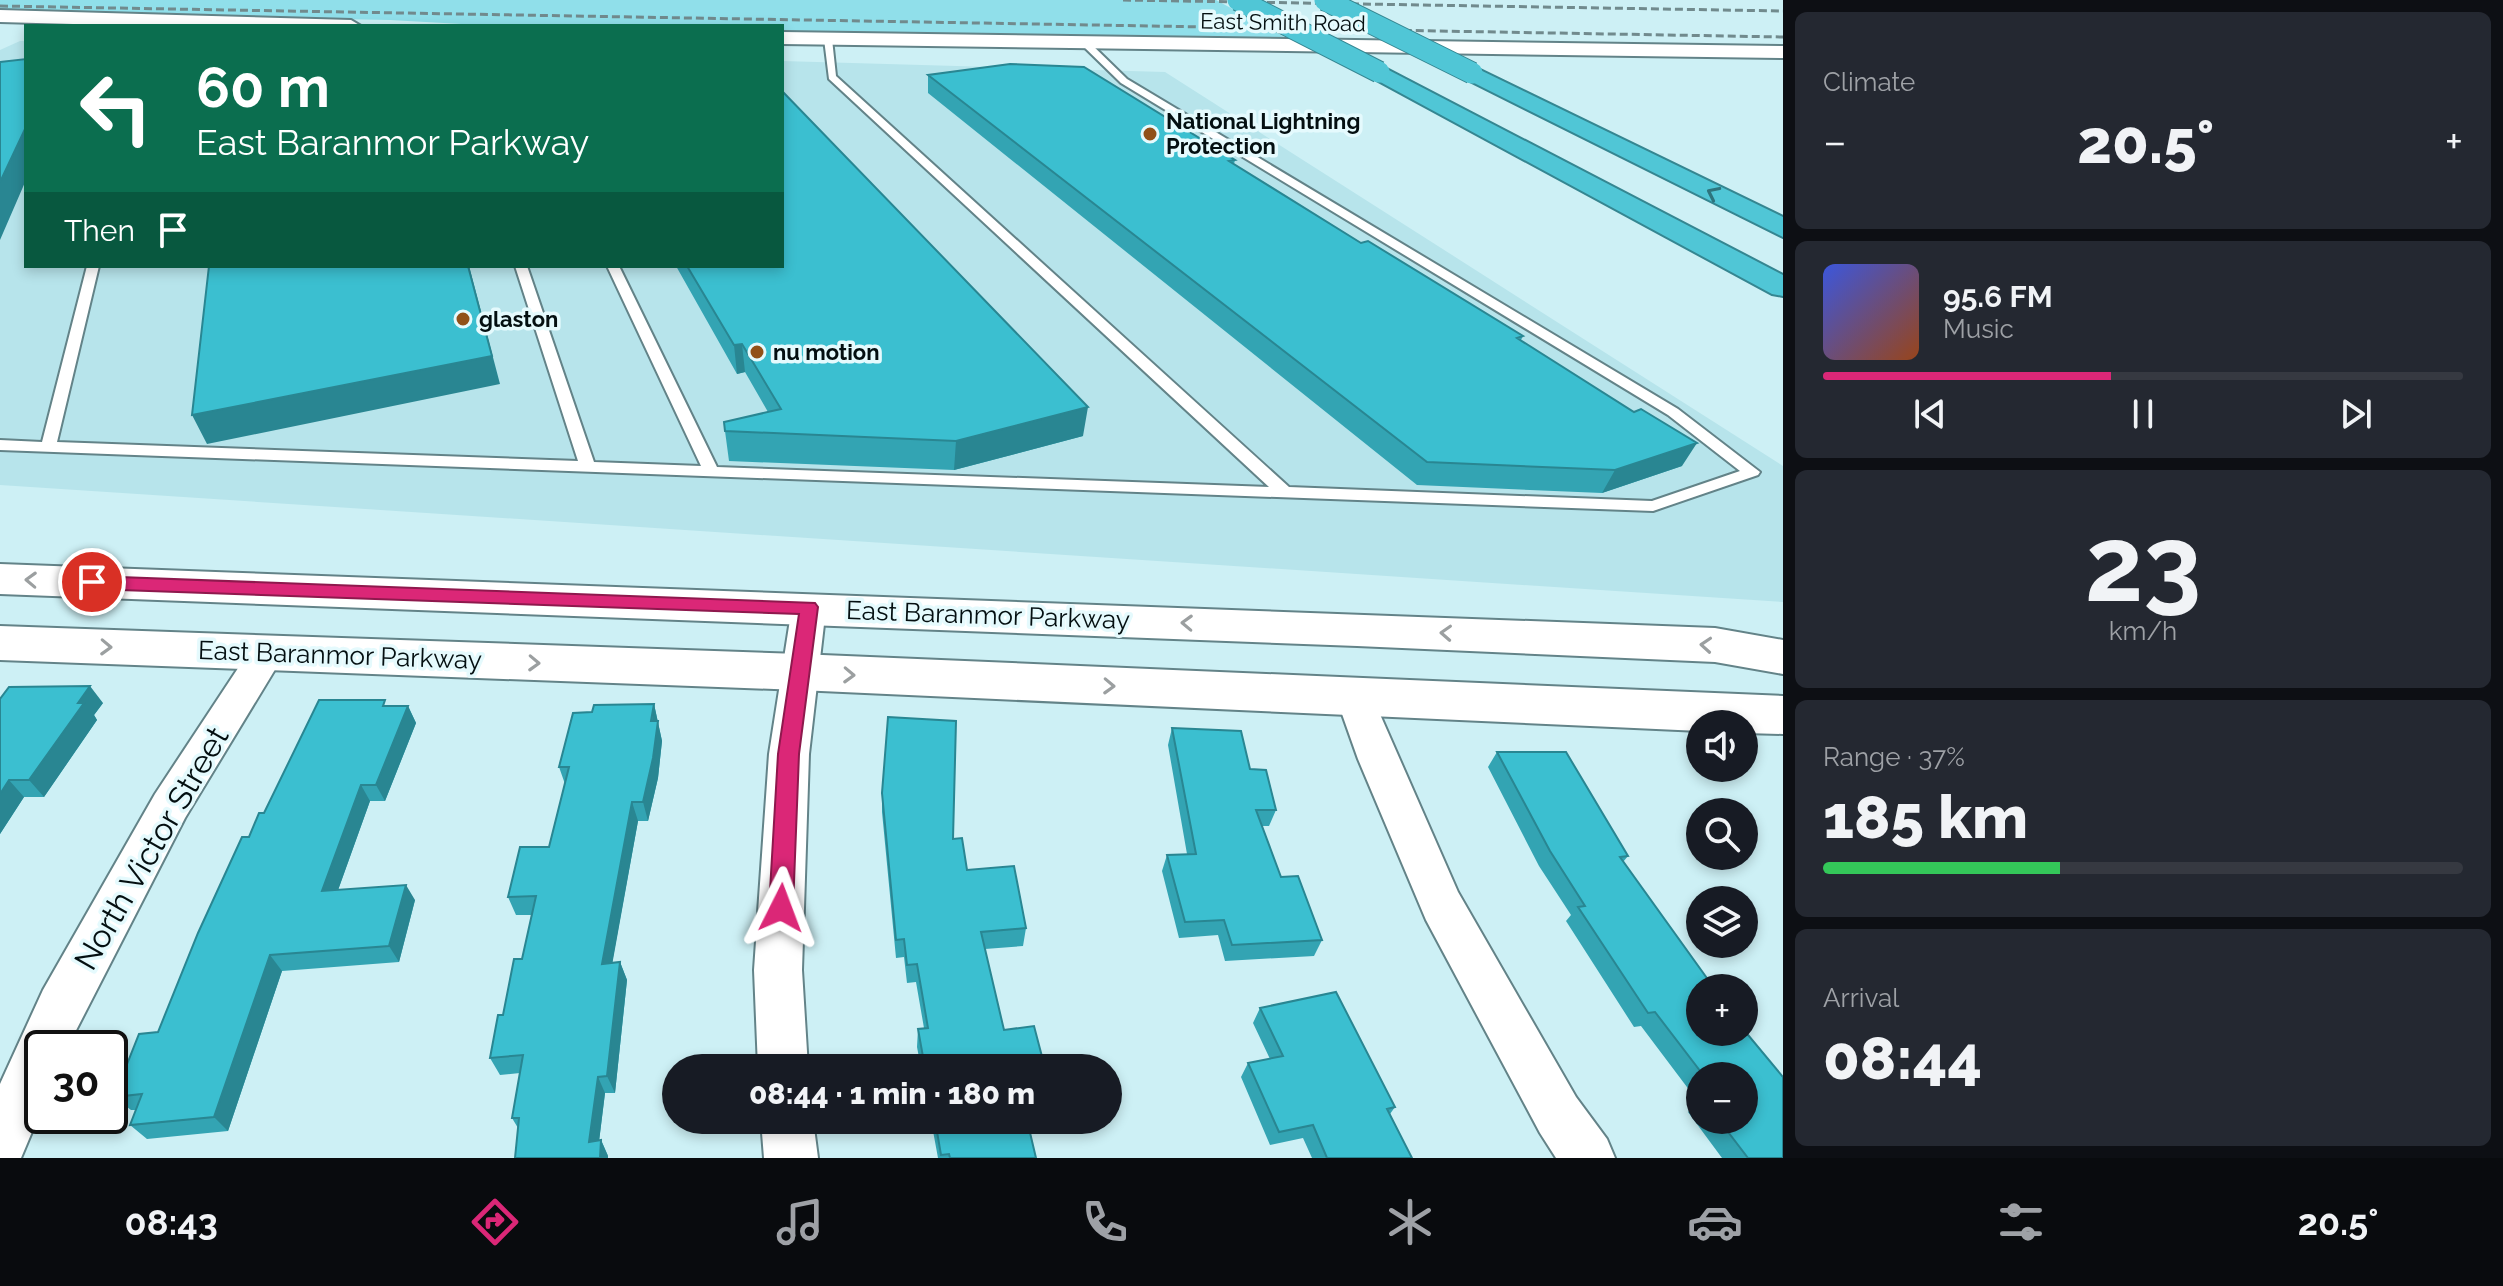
<!DOCTYPE html>
<html lang="en">
<head>
<meta charset="utf-8">
<style>
  body { margin:0; font-family:Raleway,sans-serif; background:#242831; color:#f1f3f6; height:100vh; display:flex; flex-direction:column; font-size:30px; white-space:nowrap }
  * { box-sizing:border-box; margin:0 }
  p { font-size:26px; color:#9ea1a6 }
  .icon { flex:none; width:44px; height:44px; fill:none; stroke:currentColor; stroke-width:2; stroke-linecap:round; stroke-linejoin:round }
  .map { position:relative; flex:1; overflow:hidden }
  .details { display:flex; flex-direction:column; gap:12px; padding:12px; background:#0d0f14; width:720px }
  .details>* { flex:none }
  .top-card { position:absolute; left:24px; top:24px; width:760px; height:244px; border-radius:0px; box-shadow:0 4px 12px #0003; background:#0b6e4f; color:#fff; overflow:hidden }
  .tools { position:absolute; left:1686px; top:710px; display:grid; gap:16px }
  .tools a { display:grid; place-items:center; width:72px; height:72px; border-radius:50%; background:#171b24; box-shadow:0 4px 12px #0003; font-size:40px }
  .speed { position:absolute; left:24px; top:1030px; display:flex; gap:16px; font-size:40px; font-weight:700; text-align:center }
  .speed>* { display:grid; place-content:center; width:104px; height:104px; border-radius:50%; background:#171b24; box-shadow:0 4px 12px #0003; line-height:1 }
  .speed .limit { border:4px solid #111; border-radius:12px; background:#fff; color:#111 }
  .pin { position:absolute; display:grid; place-items:center; width:68px; height:68px; color:#fff; margin:-34px; border:4px solid #fff; border-radius:50%; box-shadow:0 2px 8px #0007 }
  .me { position:absolute; width:88px; margin:-44px; rotate:3deg; stroke-linejoin:round; filter:drop-shadow(0 0 6px #0008) }
  .turn { display:flex; align-items:center; gap:28px; height:168px; padding:0 40px; font-size:36px }
  .turn .icon { width:104px; height:104px; stroke-width:2.5 }
  .turn b { display:block; font-size:56px; line-height:68px }
  .then { display:flex; align-items:center; height:76px; padding:0 40px; background:#0003; gap:16px; font-size:30px }
  .big { font-size:60px; font-weight:800; line-height:1.1 }
  .details .widget { flex:1; display:flex; flex-direction:column; justify-content:center; gap:12px; min-width:0; padding:0 28px; border-radius:12px; background:#242831 }
  .details .dial { align-items:center; gap:0 }
  .dial b { font-size:104px; line-height:1 }
  .song { display:flex; align-items:center; gap:24px }
  .cover { width:96px; height:96px; border-radius:12px; background:linear-gradient(135deg,hsl(230 70% 55%),hsl(20 70% 35%)) }
  .played { height:8px; border-radius:4px; background:linear-gradient(90deg,#db2777 45%,#363941 45%) }
  .keys { display:flex; justify-content:space-around; direction:ltr }
  .heat { display:flex; justify-content:space-between; align-items:center; font-size:44px; direction:ltr }
  .charge { height:12px; border-radius:6px; background:linear-gradient(90deg,#34c759 37%,#363941 0) }
  .trip { position:absolute; left:662px; top:1054px; width:460px; height:80px; border-radius:40px; background:#171b24; box-shadow:0 4px 12px #0003; font-weight:800; line-height:80px; text-align:center }
  .menu { display:flex; height:128px; justify-content:space-around; align-items:center; background:#090b0e; color:#9ea1a6 }
  .menu .icon { width:56px; height:56px }
  .menu .selected { color:#db2777 }
  .menu b { font-size:36px; color:#f1f3f6 }
  main { display:flex; flex:1; min-height:0 }
  .map>svg:first-child { display:block }
</style>
</head>
<body>
<main>
<div class="map">
<svg width="1783" height="1158" viewBox="0 0 1783 1158">
  <rect width="100%" height="100%" fill="#cdf0f5"/>
  <path fill="#b7e4eb" d="M20,41H26V266H782V61L1165,72L1783,466V602L0,485V50Z"/>
  <path fill="#90dfea" d="M0,0H1216L1292,41L782,33V26H497L390,20L0,13Z"/>
  <g fill="none" stroke-linecap="round" stroke-linejoin="round">
    <g stroke="#638388" stroke-width="4">
      <path id="lane" d="M828,37L832,39L836,76L1289,487L1652,501L1740,471L1668,415L1121,83L1082,45V41H1088L1127,79L1678,409L1760,472L1758,475L1653,511L0,450V440L42,442L87,266H99L57,442L578,461L515,266H527L594,462L701,466L607,266H619L717,467L1269,487L829,79L824,39Z"/>
    </g>
    <g stroke="#638388" stroke-width="4">
      <path id="street" d="M809,595L821,598L826,607L809,754L802,970L808,1068H758L754,970L769,754L792,607L797,598Z
        M267,640L280,644L285,653L185,818L67,1048H42V1108L21,1158H0V1084L43,990L155,794L254,644Z
        M1355,683L1368,687L1458,892L1576,1097L1607,1139L1615,1158H1556L1540,1133L1426,920L1358,759L1336,697L1342,687Z
        M761,1120H813L818,1158H764Z"/>
    </g>
    <g stroke="#638388" stroke-width="4">
      <path id="secondary" d="M0,10L351,20L361,26H146L0,22Z
        M782,32L1783,46V58L782,44Z
        M0,564L1715,628L1783,640V674L1715,662L1357,646L0,594Z
        M0,626L799,654L1783,696V734L1744,733V724H1700V731L799,690L0,660Z"/>
    </g>
    <g stroke="#358691" stroke-width="4">
      <path id="highway" d="M1379,65L1783,275V296L1772,294L1371,77L1368,72L1371,67Z
        M1472,66L1783,217V237L1464,78L1461,73L1464,68Z"/>
    </g>
    <use href="#lane" fill="#fff" fill-rule="evenodd"/>
    <use href="#street" fill="#fff" fill-rule="evenodd"/>
    <use href="#secondary" fill="#fff" fill-rule="evenodd"/>
    <use href="#highway" fill="#50c6d6" fill-rule="evenodd"/>
    <path stroke="#718a8d" stroke-width="3" stroke-dasharray="8 4" stroke-linecap="butt" d="M1123,0L1783,11
      M0,6L1783,37"/>
    <g stroke="#358691" stroke-width="23" stroke-linecap="butt">
      <path id="highway-bridge" d="M1238,0L1379,72
        M1325,0L1472,73"/>
    </g>
    <use href="#highway-bridge" stroke="#50c6d6" stroke-width="21"/>
  </g>
  <path fill="#33a4b3" fill-rule="evenodd" d="M928,75L1235,160L1234,164L1361,243L1523,336L1521,340L1682,466L1602,493L1417,485L928,93Z
    M676,266H782L1083,436L954,470L729,461L725,431L768,412L745,372L737,374Z
    M0,699L103,703L94,715L97,720L44,797H24L0,834Z
    M654,704L662,741L658,778L648,821H638L612,963L620,962L627,980L615,1093H605L599,1141L601,1140L608,1156L518,1128L512,1118L520,1073L500,1075L490,1058L522,959L532,915H516L508,897L549,847L565,784L559,767L592,712Z
    M388,706H408L416,723L385,801H370L338,890L415,900L399,962L282,971L228,1131L147,1139L130,1125L136,1110H131L114,1097L158,1032L249,837L264,813Z
    M1172,728L1250,769L1276,810L1269,826H1262L1281,877L1322,940L1314,956L1225,961L1218,935L1179,938L1162,871L1167,855L1187,854L1168,745Z
    M1497,752H1566L1628,856L1623,862L1714,988H1700V1032H1744V1030L1783,1077V1158H1722L1688,1112L1699,1103L1641,1026L1634,1027L1566,921L1571,915L1539,866L1488,767ZM1700,1076H1744V1120H1700Z
    M882,793L953,839L967,870L1026,928L1023,946L985,949L1004,1030L1045,1068H921L917,1047L918,1029L924,1028L916,982L907,983L904,957L896,958L882,812Z
    M1260,1008L1395,1107L1390,1114L1412,1158H1312L1303,1138L1270,1145L1241,1077L1248,1063L1270,1059L1253,1023Z
    M931,1120H1027L1036,1158H938Z"/>
  <path fill="#298692" d="M26,127V180L0,240V182Z
    M469,266L500,384L207,444L192,415Z
    M742,344L745,372L737,374L734,345Z
    M1088,407L1083,436L954,470L956,441Z
    M1697,443L1682,466L1602,493L1615,470Z
    M90,686L103,703L94,715L97,720L44,797L29,780L78,703Z
    M654,704L662,741L658,778L648,821L643,802Z
    M408,706L416,723L385,801L376,785Z
    M9,780L24,797L0,834V794Z
    M361,785L370,801L332,907L322,891Z
    M632,802L638,821L609,982L602,964Z
    M406,885L415,900L399,962L389,946Z
    M270,955L282,971L228,1131L214,1117Z
    M620,962L627,980L615,1093L607,1076Z
    M598,1077L605,1093L597,1158L589,1142Z
    M601,1140L608,1156V1158H600Z"/>
  <path fill="#3bbfd0" stroke="#298692" stroke-width="2" d="M26,59V127L0,182V62Z
    M1010,64L1084,67L1235,160L1229,161L1361,243L1368,241L1523,336L1517,338L1634,412L1641,409L1697,443L1615,470L1427,462L928,75Z
    M782,91L1088,407L956,441L725,431L724,422L781,409L742,344L734,345L687,266H782Z
    M209,266H468L492,356L192,415Z
    M90,686L78,703H84L29,780H9L0,794V699L9,687Z
    M319,700H385L383,706H408L376,785H361L322,891L406,885L389,946L270,955L214,1117L130,1125L142,1094L114,1097L139,1034L158,1032L198,933L242,837H249L259,813H264Z
    M654,704L651,721H658L653,758L643,802H632L602,964L620,962L607,1076L598,1077L589,1142L601,1140L600,1158H515L519,1118H512L523,1055L490,1058L498,1015H503L514,959H522L536,896L508,897L520,847H549L569,767H559L573,713L592,712L594,705Z
    M888,717L956,721L953,839L962,838L967,870L1014,866L1026,928L981,932L1004,1030L1034,1026L1045,1068H925L918,1029L928,1028L917,964L907,965L904,939L896,940L882,793Z
    M1172,728L1241,731L1250,769L1266,770L1276,810H1256L1281,877L1298,876L1322,940L1232,945L1224,920L1185,922L1167,855L1196,854Z
    M1497,752H1566L1628,856L1620,857L1714,988H1700V1032H1744V1030L1783,1077V1158H1748L1719,1120H1744V1076H1704L1655,1012L1648,1013L1578,907L1585,906L1550,851Z
    M1336,992L1395,1107L1387,1109L1412,1158H1327L1313,1125L1279,1132L1248,1063L1283,1056L1260,1008Z
    M935,1120H1027L1036,1158H950L949,1154L941,1155Z"/>
  <defs><path id="oneway-chevron" d="M-2-3.5L2.5 0L-2 3.5" fill="none" stroke-width="1.6" stroke-linecap="round" stroke-linejoin="round" transform="scale(2)"/></defs>
  <use stroke="#2e747d" href="#oneway-chevron" transform="translate(1713 193) rotate(-154)"/>
  <g stroke="#9b9fa0">
    <use href="#oneway-chevron" transform="translate(31 580) rotate(-178)"/>
    <use href="#oneway-chevron" transform="translate(1187 623) rotate(-178)"/>
    <use href="#oneway-chevron" transform="translate(1446 633) rotate(-177)"/>
    <use href="#oneway-chevron" transform="translate(1706 645) rotate(-176)"/>
    <use href="#oneway-chevron" transform="translate(106 647) rotate(2)"/>
    <use href="#oneway-chevron" transform="translate(534 663) rotate(2)"/>
    <use href="#oneway-chevron" transform="translate(849 675) rotate(2)"/>
    <use href="#oneway-chevron" transform="translate(1109 686) rotate(2)"/>
  </g>
  <path fill="#db2777" stroke="#8e194d" stroke-width="2" d="M92,576L815,603L818,607L799,754L793,908L789,916L781,919L772,916L769,908L778,754L799,614L92,589L83,582Z"/>
  <g fill="#915119" stroke="#e5fafd" stroke-width="3">
    <circle cx="1150" cy="134" r="8"/>
    <circle cx="463" cy="319" r="8"/>
    <circle cx="757" cy="352" r="8"/>
  </g>
  <g text-anchor="middle" dominant-baseline="central" stroke-width="7" stroke-linejoin="round" paint-order="stroke">
    <g font-size="22" fill="#040f11" stroke="#e5fafd">
      <text transform="translate(1283 22) rotate(1)">East Smith Road</text>
    </g>
    <g font-size="22" font-weight="bold" fill="#040f11" stroke="#e5fafd" text-anchor="start">
      <text x="1166" y="121">National Lightning<tspan x="1166" dy="25">Protection</tspan></text>
      <text x="479" y="319">glaston</text>
      <text x="773" y="352">nu motion</text>
    </g>
    <g font-size="26" fill="#040f11" stroke="#e5fafd">
      <text transform="translate(988 615) rotate(2)">East Baranmor Parkway</text>
      <text transform="translate(340 655) rotate(2)">East Baranmor Parkway</text>
    </g>
    <g font-size="32" fill="#040f11" stroke="#e5fafd">
      <text transform="translate(151 848) rotate(-60)">North Victor Street</text>
    </g>
  </g>
</svg>
<div class="tools">
<a><svg class="icon" aria-label="sound" viewBox="0 0 24 24"><path d="M4 9h4l5-4v14l-5-4H4zM17 9q2 3 0 6"/></svg></a>
<a><svg class="icon" aria-label="search" viewBox="0 0 24 24"><circle cx="10" cy="10" r="6"/><path d="M15 15l6 6"/></svg></a>
<a><svg class="icon" aria-label="layers" viewBox="0 0 24 24"><path d="M12 4l9 5-9 5-9-5zM3 14l9 5 9-5"/></svg></a>
<a>+</a>
<a>−</a>
</div>
<div class="speed"><div class="limit">30</div></div>
<div class="pin" style="left:92px;top:582px;background:#d93025"><svg class="icon" aria-label="arrive" viewBox="0 0 24 24"><path d="M6 21V4h12l-3 4 3 4H6"/></svg></div>
<svg class="me" style="left:781px;top:908px" viewBox="-20 -20 40 40"><path d="M0-17L14 15 0 8-14 15z" fill="#db2777" stroke="#fff" stroke-width="4"/></svg>
<div class="trip">08:44 · 1 min · 180 m</div>
<div class="top-card">
<div class="turn"><svg class="icon" aria-label="left" viewBox="0 0 24 24"><path d="M17 20v-9H6M10 6l-5 5 5 5"/></svg><div><b>60 m</b>East Baranmor Parkway</div></div>
<div class="then">Then<svg class="icon" aria-label="arrive" viewBox="0 0 24 24"><path d="M6 21V4h12l-3 4 3 4H6"/></svg></div>
</div>
</div>
<section class="details">
<div class="widget"><p>Climate</p>
<div class="heat"><a>−</a><b class="big">20.5°</b><a>+</a></div>
</div>
<div class="widget">
<div class="song"><i class="cover"></i><div><b>95.6 FM</b><p>Music</p></div></div>
<div class="played"></div>
<div class="keys"><svg class="icon" aria-label="previous" viewBox="0 0 24 24"><path d="M18 5L8 12l10 7zM5 5v14"/></svg><svg class="icon" aria-label="pause" viewBox="0 0 24 24"><path d="M8 5v14M16 5v14"/></svg><svg class="icon" aria-label="next" viewBox="0 0 24 24"><path d="M6 5l10 7-10 7zM19 5v14"/></svg></div>
</div>
<div class="widget dial"><b>23</b><p>km/h</p></div>
<div class="widget"><p>Range · 37%</p><b class="big">185 km</b><div class="charge"></div></div>
<div class="widget"><p>Arrival</p><b class="big">08:44</b></div>
</section>
</main>
<nav class="menu">
<b>08:43</b>
<svg class="icon selected" aria-label="directions" viewBox="0 0 24 24"><path d="M12 3l9 9-9 9-9-9zM9 14v-3h6M13 9l2 2-2 2"/></svg>
<svg class="icon" aria-label="music" viewBox="0 0 24 24"><path d="M9 18V5l10-2v13"/><circle cx="6" cy="18" r="3"/><circle cx="16" cy="16" r="3"/></svg>
<svg class="icon" aria-label="phone" viewBox="0 0 24 24"><path d="M5 4h4l2 5-3 2q2 4 5 5l2-3 5 2v4C11 20 4 13 5 4z"/></svg>
<svg class="icon" aria-label="climate" viewBox="0 0 24 24"><path d="M12 3v18M4 7l16 10M4 17L20 7"/></svg>
<svg class="icon" aria-label="car" viewBox="0 0 24 24"><path d="M5 17H2v-5l4-1 3-4h7l3 4 3 1v5h-3M9 17h6M6 11h13"/><circle cx="7" cy="17" r="2"/><circle cx="17" cy="17" r="2"/></svg>
<svg class="icon" aria-label="filters" viewBox="0 0 24 24"><path d="M4 7h16M4 17h16"/><circle cx="9" cy="7" r="2"/><circle cx="15" cy="17" r="2"/></svg>
<b>20.5°</b>
</nav>
</body>
</html>
